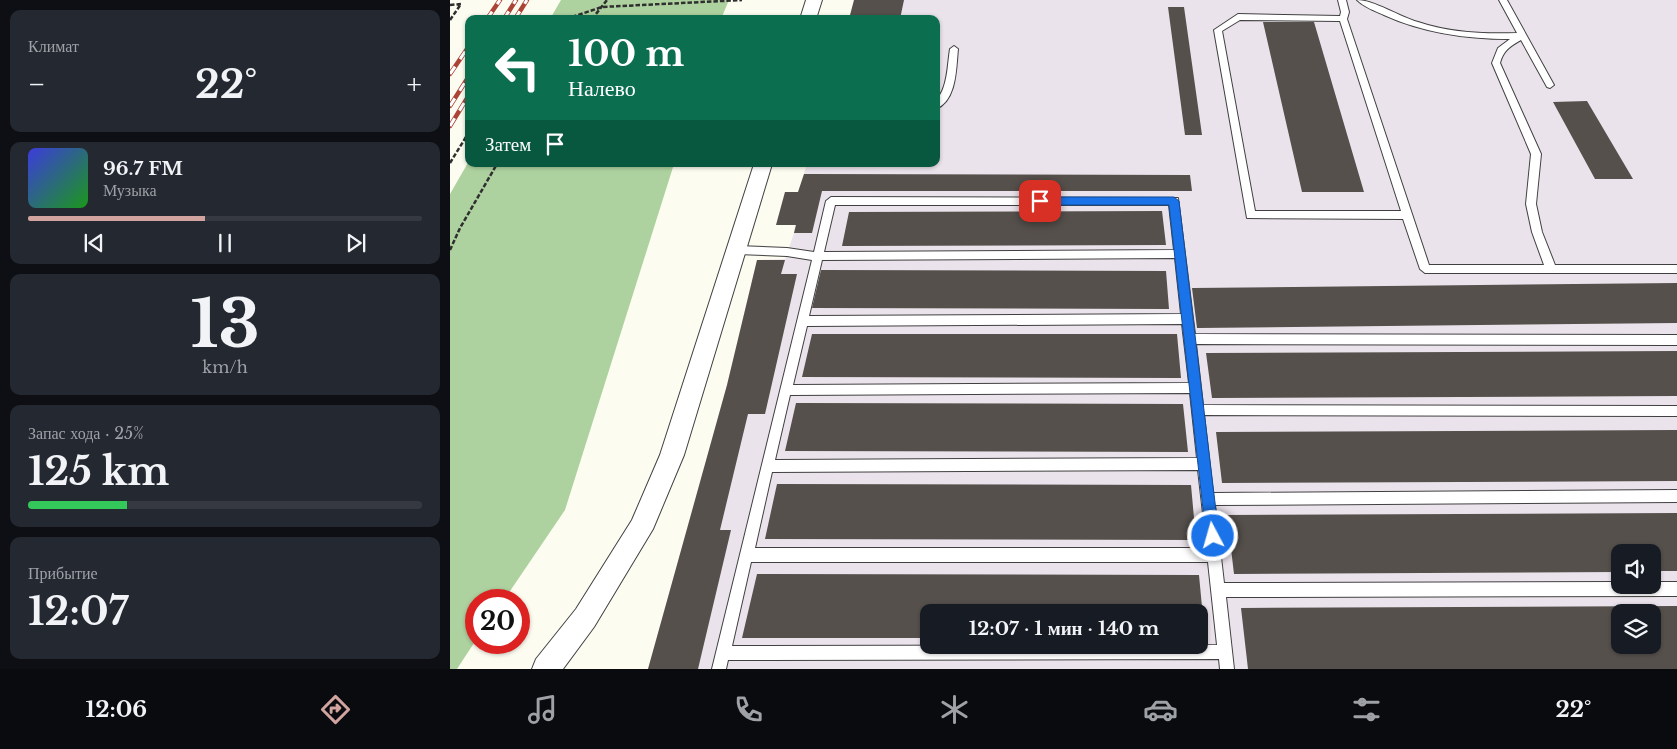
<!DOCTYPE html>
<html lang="ru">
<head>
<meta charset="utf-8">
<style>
  body { margin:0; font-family:"Libre Baskerville",serif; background:#242831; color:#f1f3f6; height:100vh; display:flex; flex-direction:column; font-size:19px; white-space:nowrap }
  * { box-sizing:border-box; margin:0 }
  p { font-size:16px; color:#9ea1a6 }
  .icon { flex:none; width:28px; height:28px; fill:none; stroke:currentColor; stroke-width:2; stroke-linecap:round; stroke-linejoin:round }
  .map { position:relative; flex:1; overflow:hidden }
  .details { display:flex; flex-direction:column; gap:10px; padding:10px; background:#0d0f14; width:450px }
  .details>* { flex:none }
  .banner { position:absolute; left:15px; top:15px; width:475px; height:152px; border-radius:10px; box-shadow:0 1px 4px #0004; background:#0b6e4f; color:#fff; overflow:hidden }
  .tools { position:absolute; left:1161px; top:544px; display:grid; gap:10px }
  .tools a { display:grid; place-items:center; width:50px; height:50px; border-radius:10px; background:#171b24; box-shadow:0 1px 4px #0004; font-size:25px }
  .speed { position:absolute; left:15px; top:589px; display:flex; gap:10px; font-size:25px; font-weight:700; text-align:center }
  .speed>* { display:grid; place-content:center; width:65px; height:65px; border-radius:50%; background:#171b24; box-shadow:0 1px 4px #0004; line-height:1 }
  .speed .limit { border:8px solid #d22; background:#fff; color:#111 }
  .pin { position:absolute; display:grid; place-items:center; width:42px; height:42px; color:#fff; margin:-21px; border-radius:10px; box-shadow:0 2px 8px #0006 }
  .me { position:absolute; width:55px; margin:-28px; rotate:354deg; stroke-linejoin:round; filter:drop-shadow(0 0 4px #0008) }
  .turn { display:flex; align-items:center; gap:18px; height:105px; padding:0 20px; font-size:22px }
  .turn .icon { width:65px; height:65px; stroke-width:2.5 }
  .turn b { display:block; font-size:35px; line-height:42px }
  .then { display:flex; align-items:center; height:48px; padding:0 20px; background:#0003; gap:10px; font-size:19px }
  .big { font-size:38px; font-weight:700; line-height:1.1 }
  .details .tile { flex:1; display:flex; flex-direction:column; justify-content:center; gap:8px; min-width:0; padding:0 18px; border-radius:10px; background:#242831 }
  .details .dial { align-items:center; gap:0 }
  .dial b { font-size:65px; line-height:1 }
  .song { display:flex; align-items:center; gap:15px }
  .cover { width:60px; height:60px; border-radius:8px; background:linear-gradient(135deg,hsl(240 70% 55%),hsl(120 70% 35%)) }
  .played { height:5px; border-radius:2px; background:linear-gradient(90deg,#d2a4a0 45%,#363941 45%) }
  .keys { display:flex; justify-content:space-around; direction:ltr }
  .heat { display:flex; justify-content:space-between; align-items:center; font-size:28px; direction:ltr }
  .charge { height:8px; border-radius:4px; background:linear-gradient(90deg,#34c759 25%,#363941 0) }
  .trip { position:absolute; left:470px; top:604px; width:288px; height:50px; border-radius:10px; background:#171b24; box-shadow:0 1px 4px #0004; font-weight:700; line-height:50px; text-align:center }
  .dock { display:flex; height:80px; justify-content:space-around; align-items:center; background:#090b0e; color:#9ea1a6 }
  .dock .icon { width:35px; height:35px }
  .dock .active { color:#d2a4a0 }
  .dock b { font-size:22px; color:#f1f3f6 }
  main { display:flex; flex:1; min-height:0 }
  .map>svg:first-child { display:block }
</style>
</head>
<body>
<main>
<section class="details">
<div class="tile"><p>Климат</p>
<div class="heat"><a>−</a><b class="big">22°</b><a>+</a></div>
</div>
<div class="tile">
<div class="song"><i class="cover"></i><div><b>96.7 FM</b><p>Музыка</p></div></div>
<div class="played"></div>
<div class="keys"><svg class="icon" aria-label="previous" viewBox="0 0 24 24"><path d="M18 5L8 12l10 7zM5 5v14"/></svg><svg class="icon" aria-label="pause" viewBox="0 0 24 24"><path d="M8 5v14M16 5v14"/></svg><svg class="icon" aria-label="next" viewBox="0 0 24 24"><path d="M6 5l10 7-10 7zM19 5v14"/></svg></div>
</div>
<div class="tile dial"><b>13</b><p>km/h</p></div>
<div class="tile"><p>Запас хода · 25%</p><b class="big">125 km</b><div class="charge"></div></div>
<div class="tile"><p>Прибытие</p><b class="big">12:07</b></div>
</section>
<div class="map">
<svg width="1227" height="669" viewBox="0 0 1227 669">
  <rect width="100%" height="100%" fill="#fdfcf0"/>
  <path fill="#ebe3eb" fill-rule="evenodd" d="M404,0H1227V669H198L277,385L307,260L335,259L344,233L345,225H326L335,192H348L357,164H486V19H399ZM1170,552H1202V585H1170ZM479,612H749V645H479ZM1170,612H1202V645H1170Z"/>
  <path fill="#aed29f" d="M111,0H279L271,19H100Z
    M19,161V164H224L115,510L54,600H26V640L7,669H0V194Z"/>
  <path fill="#55504b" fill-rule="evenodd" d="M404,0H454L450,19H399Z
    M718,7H734L752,135H735Z
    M813,22H864L914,192H852Z
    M1137,101L1183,179H1145L1103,102Z
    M354,174L740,175L742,191H372L362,233H344L346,225H326L335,192H348Z
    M712,211L716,245L392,246L399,212Z
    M307,260H335L331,274H347L315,414H298L270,530H281L248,669H198L277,385Z
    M371,270L716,271L719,309L362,308Z
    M1227,283V323L747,328L742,288Z
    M362,334H727L731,378L352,377Z
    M1227,351V396L762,398L756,353Z
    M346,403L733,404L738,452L335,451Z
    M1227,430V481L772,483L766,432Z
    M327,484L741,485L746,540L315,539Z
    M1227,513V571H1202V552H1170V572L784,574L777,515Z
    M307,574L749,575L755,639H749V612H479V638H292Z
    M1227,606V669H798L791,608ZM1170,612H1202V645H1170Z"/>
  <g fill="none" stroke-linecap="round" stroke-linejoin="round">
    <g stroke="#404040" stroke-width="2">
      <path id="service" d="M888,0H896L899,12L897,19L979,265H1094L1082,232L1076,204L1081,154L1042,63L1048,48L1060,39C1016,39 974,33 934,15C925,11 914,7 907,0C924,0 950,17 968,22C1000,33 1034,34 1067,33L1049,0H1057L1104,85L1100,88L1097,87L1071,40C1060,46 1053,51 1050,63L1091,154L1086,204L1092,232L1105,265H1227V273H975L970,269L953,219L797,218L764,30L788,14L890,16L891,12ZM790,20L890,21L951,211H805L772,31Z
        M504,46L508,49C506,68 507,100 486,109C486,98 491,96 494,86C498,74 498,61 500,49Z
        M381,197L728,198L745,334L1227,335V345L746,344L753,405L1227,406V416L754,415L763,493L1227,490V502L765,505L774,583L1170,582V585H1202V582H1227V596L776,597L784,669H770L769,659L278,660L276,669H262L362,260L337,256L287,254L282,250L287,246L337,248L364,252L376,201ZM385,205H719L724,250L374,252ZM725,258L731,314L359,316L372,260ZM732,324L739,383L343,385L357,326ZM740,393L747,458L325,460L340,395ZM748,470L757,548H305L322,472ZM301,562H758L767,645L282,646Z"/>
    </g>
    <g stroke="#404040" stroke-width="2">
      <path id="minor" d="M356,0H372L366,19H350Z
        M304,164H322L234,455L203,529L144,627L113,669H82L86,659L126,609L182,520L210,455Z"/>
    </g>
    <path stroke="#2f2f2f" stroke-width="2.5" stroke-dasharray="4.5 2" stroke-linecap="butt" d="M0,5L11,4
      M116,19L152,7L292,0
      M142,19L157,0
      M0,20L11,4
      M0,163L19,132
      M0,250L10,228L47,164"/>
    <use href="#service" fill="#fff" fill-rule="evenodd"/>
    <use href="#minor" fill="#fff" fill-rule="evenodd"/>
    <g stroke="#ac4337" stroke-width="4.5">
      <path id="rail" d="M37,19L50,0
        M54,19L66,0
        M65,19L77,0
        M0,74L19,46
        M0,106L19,76
        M0,126L19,95"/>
    </g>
    <use href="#rail" stroke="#fff" stroke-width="3" stroke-dasharray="9" stroke-linecap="butt"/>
  </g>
  <path fill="#1a73e8" stroke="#114b97" d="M590,197H724L729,201L769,536L767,541L763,543L758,541L756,536L719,205H590L585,201Z"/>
</svg>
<div class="tools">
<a><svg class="icon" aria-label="sound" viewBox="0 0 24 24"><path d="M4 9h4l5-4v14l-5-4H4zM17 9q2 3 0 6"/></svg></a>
<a><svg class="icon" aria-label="layers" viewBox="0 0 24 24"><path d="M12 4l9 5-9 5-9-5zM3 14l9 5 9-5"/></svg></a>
</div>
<div class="speed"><div class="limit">20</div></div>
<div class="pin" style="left:590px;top:201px;background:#d93025"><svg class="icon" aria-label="arrive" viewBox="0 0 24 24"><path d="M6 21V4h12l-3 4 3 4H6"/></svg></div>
<svg class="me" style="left:763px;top:536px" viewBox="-20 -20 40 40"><circle r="17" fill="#1a73e8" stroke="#fff" stroke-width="3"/><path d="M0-11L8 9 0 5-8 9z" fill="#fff"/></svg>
<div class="trip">12:07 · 1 мин · 140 m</div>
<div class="banner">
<div class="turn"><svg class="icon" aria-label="left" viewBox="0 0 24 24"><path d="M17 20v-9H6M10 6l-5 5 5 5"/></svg><div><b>100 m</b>Налево</div></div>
<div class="then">Затем<svg class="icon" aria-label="arrive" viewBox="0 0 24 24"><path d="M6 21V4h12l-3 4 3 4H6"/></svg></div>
</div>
</div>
</main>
<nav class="dock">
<b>12:06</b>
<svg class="icon active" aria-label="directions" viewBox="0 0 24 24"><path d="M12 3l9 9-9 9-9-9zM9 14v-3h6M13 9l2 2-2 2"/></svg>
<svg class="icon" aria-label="music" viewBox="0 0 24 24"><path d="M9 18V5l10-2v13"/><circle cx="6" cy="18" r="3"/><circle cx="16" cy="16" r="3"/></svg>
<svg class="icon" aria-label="phone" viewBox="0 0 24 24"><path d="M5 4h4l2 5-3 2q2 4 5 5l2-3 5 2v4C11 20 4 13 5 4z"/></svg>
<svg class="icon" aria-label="climate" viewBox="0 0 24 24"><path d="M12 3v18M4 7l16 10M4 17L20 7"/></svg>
<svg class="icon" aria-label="car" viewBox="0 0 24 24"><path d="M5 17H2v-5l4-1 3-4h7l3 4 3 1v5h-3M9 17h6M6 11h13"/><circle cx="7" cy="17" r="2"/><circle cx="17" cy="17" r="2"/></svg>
<svg class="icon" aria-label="filters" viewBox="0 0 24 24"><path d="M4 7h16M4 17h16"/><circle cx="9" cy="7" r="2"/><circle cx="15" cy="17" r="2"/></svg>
<b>22°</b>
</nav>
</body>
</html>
